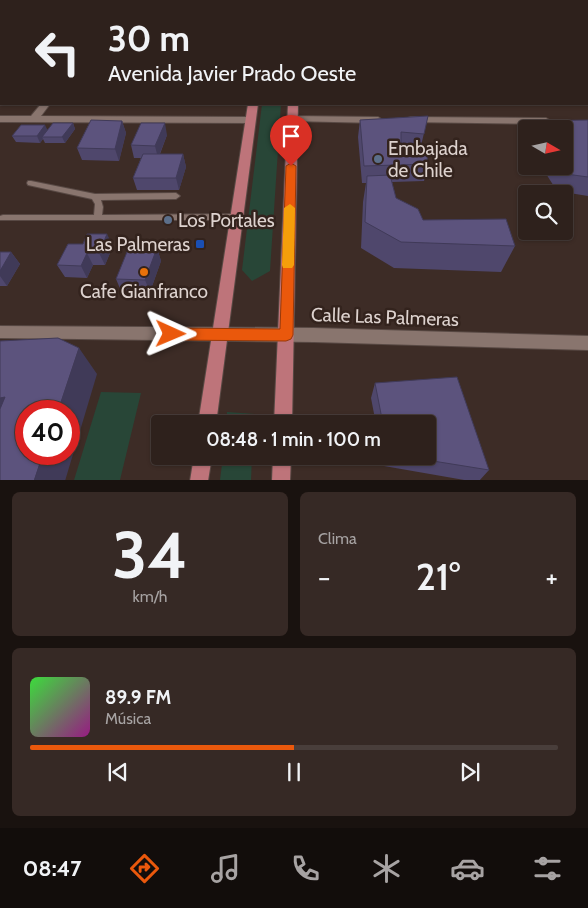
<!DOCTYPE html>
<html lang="es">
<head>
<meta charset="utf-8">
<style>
  body { margin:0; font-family:Cabin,sans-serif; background:#362925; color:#f1f3f6; height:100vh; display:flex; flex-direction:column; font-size:19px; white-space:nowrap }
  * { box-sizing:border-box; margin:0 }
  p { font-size:16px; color:#a7a3a3 }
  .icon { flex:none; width:28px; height:28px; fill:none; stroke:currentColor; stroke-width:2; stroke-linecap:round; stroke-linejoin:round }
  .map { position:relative; height:480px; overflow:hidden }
  .panel { display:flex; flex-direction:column; gap:12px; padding:12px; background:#19120f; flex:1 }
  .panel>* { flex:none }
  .guide { position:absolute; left:0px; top:0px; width:589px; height:105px; box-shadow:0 1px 4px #0004,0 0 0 1px #493e3b; background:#2e211c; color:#f1f3f6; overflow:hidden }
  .needle { width:32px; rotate:99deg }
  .fabs { position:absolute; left:518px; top:120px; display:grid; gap:10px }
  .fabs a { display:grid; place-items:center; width:55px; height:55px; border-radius:5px; background:#2e211c; box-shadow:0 1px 4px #0004,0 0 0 1px #493e3b; font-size:25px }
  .speed { position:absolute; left:15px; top:400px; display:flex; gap:10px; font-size:25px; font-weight:700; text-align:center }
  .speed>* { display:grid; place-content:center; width:65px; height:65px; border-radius:50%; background:#2e211c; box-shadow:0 1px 4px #0004,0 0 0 1px #493e3b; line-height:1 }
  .speed .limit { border:8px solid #d22; background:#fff; color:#111 }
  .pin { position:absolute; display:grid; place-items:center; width:42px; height:42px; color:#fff; margin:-51px -21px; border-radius:50% 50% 50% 0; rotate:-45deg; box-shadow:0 0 5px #0007 }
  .pin .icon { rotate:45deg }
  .me { position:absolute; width:55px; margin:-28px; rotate:91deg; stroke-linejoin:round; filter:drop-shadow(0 0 4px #0008) }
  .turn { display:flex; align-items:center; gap:18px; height:105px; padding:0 25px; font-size:22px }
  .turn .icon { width:65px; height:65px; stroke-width:2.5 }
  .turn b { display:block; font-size:35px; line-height:42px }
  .big { font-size:38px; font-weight:600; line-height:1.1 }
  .panel .widget { flex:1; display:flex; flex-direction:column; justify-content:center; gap:8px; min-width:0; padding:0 18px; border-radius:8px; background:#362925 }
  .panel .dial { align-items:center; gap:0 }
  .dial b { font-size:65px; line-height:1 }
  .song { display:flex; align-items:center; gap:15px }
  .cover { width:60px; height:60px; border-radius:8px; background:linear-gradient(135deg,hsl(120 70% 55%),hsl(310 70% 35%)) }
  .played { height:5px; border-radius:2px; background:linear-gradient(90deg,#ea580c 50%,#493e3b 50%) }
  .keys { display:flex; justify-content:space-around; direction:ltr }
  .heat { display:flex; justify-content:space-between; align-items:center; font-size:28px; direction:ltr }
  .panel .tiles { flex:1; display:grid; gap:12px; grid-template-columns:1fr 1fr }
  .widget:last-child { grid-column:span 2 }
  .trip { position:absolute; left:151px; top:415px; width:285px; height:50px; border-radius:5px; background:#2e211c; box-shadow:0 1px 4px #0004,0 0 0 1px #493e3b; font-weight:600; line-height:50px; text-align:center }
  .tabs { display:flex; height:80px; justify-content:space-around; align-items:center; background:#120d0b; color:#a7a3a3 }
  .tabs .icon { width:35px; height:35px }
  .tabs .selected { color:#ea580c }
  .tabs b { font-size:22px; color:#f1f3f6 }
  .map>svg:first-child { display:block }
</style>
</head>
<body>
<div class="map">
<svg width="588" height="481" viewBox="0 0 588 481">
  <rect width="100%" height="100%" fill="#3d2c26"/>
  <path fill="#284637" d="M262,104H281L270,271L252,281L242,270Z
    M101,392L141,393L120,480H74Z
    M227,412L255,414L254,424H226Z
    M223,456H252L251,480H220Z"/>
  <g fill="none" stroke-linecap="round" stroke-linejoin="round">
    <g stroke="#584944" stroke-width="2">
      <path id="service" d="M28,181H31L95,194L176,193L180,196L176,199L101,200L103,207L102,215L236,214L240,217L236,220H0V216L3,215H94L95,204L92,199L28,185L27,183Z"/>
    </g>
    <g stroke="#584944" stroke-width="2">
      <path id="minor" d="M0,19H1V23H0Z
        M41,104H50L41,116L250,117L255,120L250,123L0,122V116H31Z
        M292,116L378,117L383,120L378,123L289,121L287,119Z
        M411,117L546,118L551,121L546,124L408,122V118Z"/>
    </g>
    <g stroke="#584944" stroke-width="2">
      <path id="tertiary" d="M0,326L314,328L588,336V350L314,342L0,338Z"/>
    </g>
    <g stroke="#584944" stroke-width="2">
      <path id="primary" d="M265,0H271V1H265Z
        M293,0H299V1H293Z
        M248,104H258L216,424H198Z
        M288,104H298L292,424H274Z
        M194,456H212L208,481H190Z
        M273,456H291L290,481H272Z"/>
    </g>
    <use href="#service" fill="#89756e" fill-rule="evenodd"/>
    <use href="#minor" fill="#89756e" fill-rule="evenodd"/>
    <use href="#tertiary" fill="#89756e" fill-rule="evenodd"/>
    <use href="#primary" fill="#be747a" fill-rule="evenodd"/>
  </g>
  <path fill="#4f476c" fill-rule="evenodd" d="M440,0H479L480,1H441Z
    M500,0H588V17V1H501Z
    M428,116L420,150L428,164L424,181L392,182L396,198L423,220L515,246L501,272L394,268L361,248L363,202L366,183H362L358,137L360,120ZM401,149L413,151L401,152Z
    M588,120V196L557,191L541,166H564V129H526V145L522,138L529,121Z
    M122,121L126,133L119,161L82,160L77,148Z
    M73,123L75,129L65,143H45L43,139L40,143L16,142L12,136L47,130Z
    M167,135L160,154H183L186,167L179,190H137L133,178L141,158H134L131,145Z
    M68,244L113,246L105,265H93L87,278L65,277L57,265Z
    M157,248L161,261L150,292L121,291L116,279Z
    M0,252H11L20,264L7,286H0Z
    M375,383L489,470L479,481H470L384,466L382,456H428V424H376L371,398Z"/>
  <path fill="#403a58" d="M75,0H84V1H75Z
    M1,31V38L0,39V32Z
    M122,121L126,133L119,161L115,149Z
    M73,123L75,129L65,143L62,137Z
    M165,123L167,135L158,158L155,146Z
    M45,125L48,131L42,137L43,139L40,143L37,136Z
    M183,154L186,167L179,190L176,178Z
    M107,234L113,246L105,265L99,253Z
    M157,248L161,261L150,292L145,280Z
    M11,252L20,264L7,286L0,276V271Z
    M87,253L93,265L87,278L81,266Z
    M79,348L97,374L65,481H34L43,454H69V411H58Z
    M5,397L0,429V398Z"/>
  <path fill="#5c537d" stroke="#403a58" d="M9,0H25L24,1H8Z
    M57,0H75V1Z
    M83,0H110L109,1H82Z
    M116,0H141L140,1H115Z
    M197,0H223L222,1H196Z
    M330,0H367L368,1H330Z
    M373,0H415L416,1H373Z
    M449,0H479L480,1H450Z
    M562,0H588V7V1H563Z
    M0,24H1V31L0,32Z
    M428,116L424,134L401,132V152L426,149L428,164L364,166L360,120Z
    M91,120L122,121L115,149L77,148Z
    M588,120V177L566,174L561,166H564V129H534L529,121Z
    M53,123H73L62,137H42Z
    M141,123H165L155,146L131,145Z
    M21,125H45L37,136H12Z
    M143,154H183L176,178H133Z
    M390,175L396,198L418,209L423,220L506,219L515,246L401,242L365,222L367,176Z
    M87,234H107L99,253H87L81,266L57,265L68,244H83Z
    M129,247L157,248L145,280L116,279Z
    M0,252H11L0,271Z
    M58,338L79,348L58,411H26V454H43L34,481H0V409L5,397L0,398V341Z
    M457,377L489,470L402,456H428V424H383L375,383Z"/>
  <path fill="#ea580c" stroke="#983908" d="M291,163L296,166L293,335L291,339L286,341L171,340L166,338L164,334L166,330L171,328L280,329L286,166Z"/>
  <path fill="#f59e0b" d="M290,204L295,208L294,265L292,268H283L282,265L284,208Z"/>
  <g fill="#5c6f8a" stroke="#33231d" stroke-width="2">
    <circle cx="378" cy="159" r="5"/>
    <circle cx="168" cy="220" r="5"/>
  </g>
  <rect fill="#1a4fb4" stroke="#33231d" stroke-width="2" x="195" y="239" width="10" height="10" rx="2.5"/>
  <circle fill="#e8710a" stroke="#33231d" stroke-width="2" cx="144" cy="272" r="5"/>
  <g text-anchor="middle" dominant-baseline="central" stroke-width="5" stroke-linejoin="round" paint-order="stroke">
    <g font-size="19" fill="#ddd2ce" stroke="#33231d" text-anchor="start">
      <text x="388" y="148">Embajada<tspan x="388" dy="22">de Chile</tspan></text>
      <text x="178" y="220">Los Portales</text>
      <text x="190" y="244" text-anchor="end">Las Palmeras</text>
      <text x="144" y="291" text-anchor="middle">Cafe Gianfranco</text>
    </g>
    <g font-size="19" fill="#ddd2ce" stroke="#33231d">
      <text transform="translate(385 317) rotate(2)">Calle Las Palmeras</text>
    </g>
  </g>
</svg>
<div class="fabs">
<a><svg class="needle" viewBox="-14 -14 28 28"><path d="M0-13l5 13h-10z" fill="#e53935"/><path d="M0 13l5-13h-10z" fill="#a7a3a3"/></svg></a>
<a><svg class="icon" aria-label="search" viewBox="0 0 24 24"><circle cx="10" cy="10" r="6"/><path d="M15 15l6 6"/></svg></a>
</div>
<div class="speed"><div class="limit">40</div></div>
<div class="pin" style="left:291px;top:166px;background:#d93025"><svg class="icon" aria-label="arrive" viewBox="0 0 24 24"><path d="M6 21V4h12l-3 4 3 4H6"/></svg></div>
<svg class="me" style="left:171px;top:334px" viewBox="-20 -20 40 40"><path d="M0-17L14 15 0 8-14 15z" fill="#ea580c" stroke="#fff" stroke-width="4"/></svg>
<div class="trip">08:48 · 1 min · 100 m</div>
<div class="guide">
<div class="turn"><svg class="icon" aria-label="left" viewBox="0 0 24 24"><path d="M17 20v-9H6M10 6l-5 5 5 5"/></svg><div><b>30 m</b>Avenida Javier Prado Oeste</div></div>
</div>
</div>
<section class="panel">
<div class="tiles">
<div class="widget dial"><b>34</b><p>km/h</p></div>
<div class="widget"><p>Clima</p>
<div class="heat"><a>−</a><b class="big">21°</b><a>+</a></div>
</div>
<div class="widget">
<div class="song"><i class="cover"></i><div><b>89.9 FM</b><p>Música</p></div></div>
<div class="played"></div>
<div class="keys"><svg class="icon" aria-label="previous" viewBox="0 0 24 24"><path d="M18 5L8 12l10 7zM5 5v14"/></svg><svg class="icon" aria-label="pause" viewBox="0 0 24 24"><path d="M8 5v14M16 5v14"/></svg><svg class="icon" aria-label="next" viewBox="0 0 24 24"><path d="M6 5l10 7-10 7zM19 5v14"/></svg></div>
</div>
</div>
</section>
<nav class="tabs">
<b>08:47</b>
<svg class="icon selected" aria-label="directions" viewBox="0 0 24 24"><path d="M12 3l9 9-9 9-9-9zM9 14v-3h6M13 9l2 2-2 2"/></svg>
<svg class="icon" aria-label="music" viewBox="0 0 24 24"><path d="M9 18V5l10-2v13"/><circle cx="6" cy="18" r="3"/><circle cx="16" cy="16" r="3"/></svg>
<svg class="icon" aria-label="phone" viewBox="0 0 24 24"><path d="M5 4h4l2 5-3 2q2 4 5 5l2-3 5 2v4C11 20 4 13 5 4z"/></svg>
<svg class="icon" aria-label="climate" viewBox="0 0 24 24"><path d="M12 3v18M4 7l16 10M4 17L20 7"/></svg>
<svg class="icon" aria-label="car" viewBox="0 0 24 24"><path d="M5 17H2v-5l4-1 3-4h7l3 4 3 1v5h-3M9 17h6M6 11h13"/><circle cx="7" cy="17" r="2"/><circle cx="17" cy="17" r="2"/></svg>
<svg class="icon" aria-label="filters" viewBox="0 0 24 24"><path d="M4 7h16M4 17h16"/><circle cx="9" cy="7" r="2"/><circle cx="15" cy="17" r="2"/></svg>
</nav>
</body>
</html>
